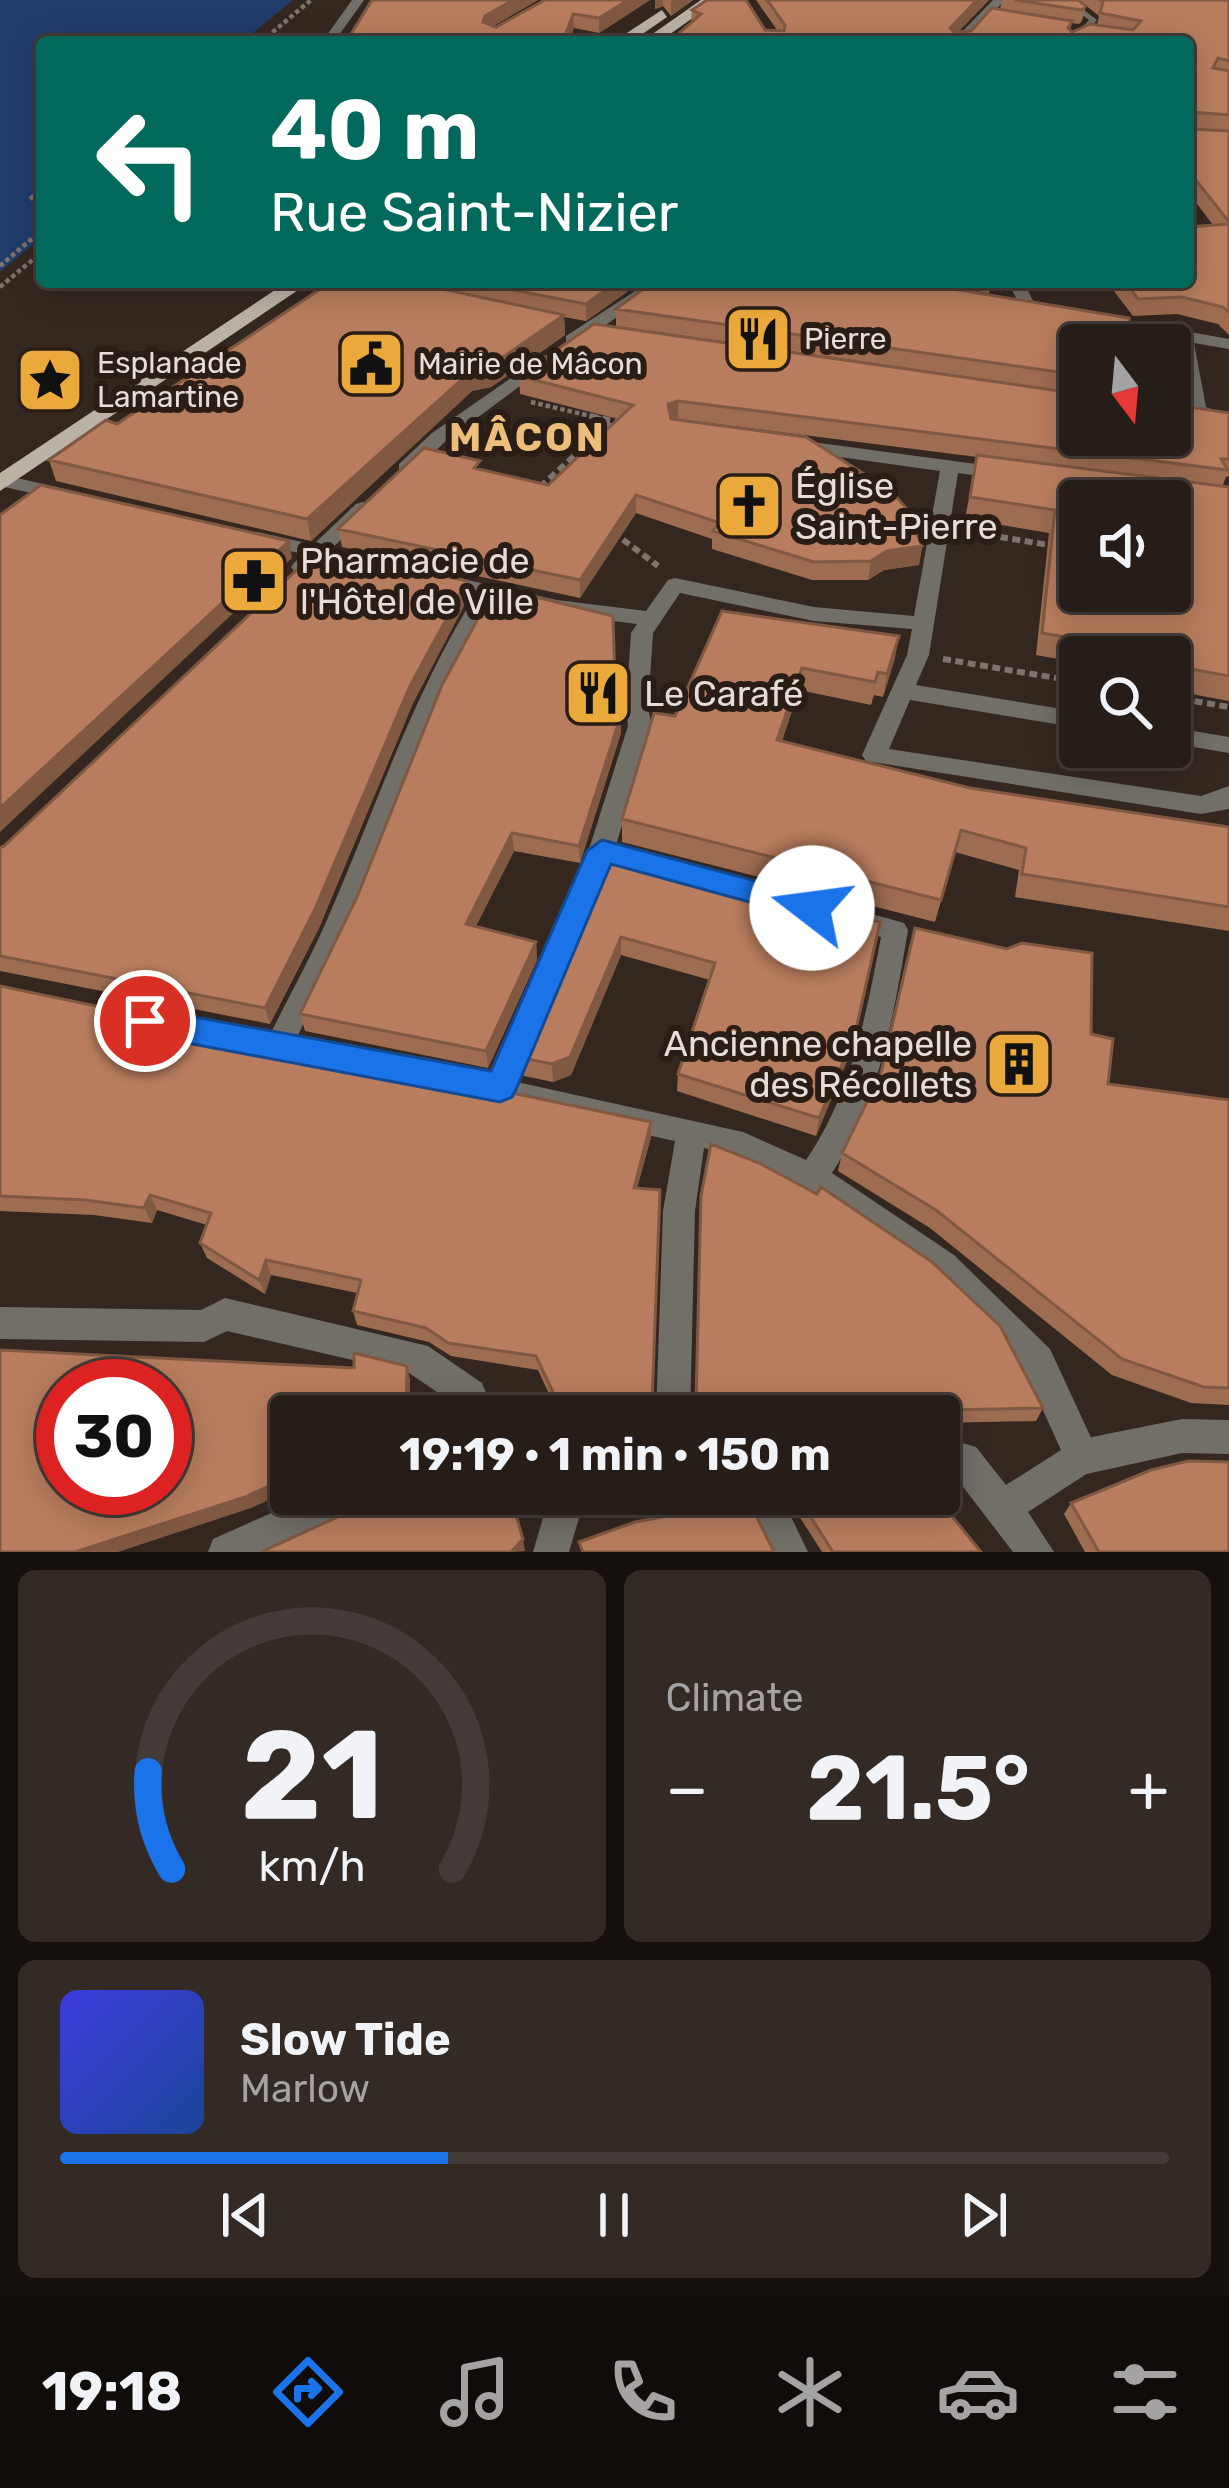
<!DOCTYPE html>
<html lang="en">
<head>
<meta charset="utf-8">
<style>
  body { margin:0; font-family:Rubik,sans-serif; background:#332a25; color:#f1f3f6; height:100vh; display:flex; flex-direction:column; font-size:45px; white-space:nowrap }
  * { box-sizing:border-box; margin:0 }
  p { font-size:39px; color:#a4a2a2 }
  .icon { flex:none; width:66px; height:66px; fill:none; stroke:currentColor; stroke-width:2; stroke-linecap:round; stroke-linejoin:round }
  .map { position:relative; height:1552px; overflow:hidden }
  .sheet { display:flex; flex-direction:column; gap:18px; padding:18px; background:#15100d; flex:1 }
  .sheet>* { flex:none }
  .banner { position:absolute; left:36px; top:36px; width:1158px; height:252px; border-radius:12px; box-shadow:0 6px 30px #0003,0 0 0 3px #433b37; background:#00695c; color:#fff; overflow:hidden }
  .needle { width:78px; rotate:164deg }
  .controls { position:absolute; left:1059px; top:324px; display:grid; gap:24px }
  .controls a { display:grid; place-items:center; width:132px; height:132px; border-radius:12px; background:#271d18; box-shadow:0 6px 30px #0003,0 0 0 3px #433b37; font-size:60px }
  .speed { position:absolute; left:36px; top:1359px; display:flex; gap:24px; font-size:60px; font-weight:700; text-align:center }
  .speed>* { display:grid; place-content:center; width:156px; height:156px; border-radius:50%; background:#271d18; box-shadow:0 6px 30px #0003,0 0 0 3px #433b37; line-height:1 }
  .speed .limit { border:18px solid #d22; background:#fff; color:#111 }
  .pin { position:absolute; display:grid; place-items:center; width:102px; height:102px; color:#fff; margin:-51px; border:6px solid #fff; border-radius:50%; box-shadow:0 3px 12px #0007 }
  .me { position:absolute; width:132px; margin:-66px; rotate:285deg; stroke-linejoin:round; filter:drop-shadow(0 0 9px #0008) }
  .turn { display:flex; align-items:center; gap:42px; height:252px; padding:0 36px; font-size:54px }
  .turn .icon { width:156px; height:156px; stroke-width:2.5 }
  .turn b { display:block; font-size:84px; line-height:102px }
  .big { font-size:90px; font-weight:700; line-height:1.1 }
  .sheet .card { flex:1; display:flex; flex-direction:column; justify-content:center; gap:18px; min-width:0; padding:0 42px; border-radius:18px; background:#332a25 }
  .sheet .dial { align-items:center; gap:0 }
  .dial svg { height:312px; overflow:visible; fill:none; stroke:#433b37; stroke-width:7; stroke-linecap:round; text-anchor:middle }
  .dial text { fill:#f1f3f6; stroke:none }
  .song { display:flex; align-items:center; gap:36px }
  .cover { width:144px; height:144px; border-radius:18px; background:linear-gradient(135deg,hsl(240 70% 55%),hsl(220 70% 35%)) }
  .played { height:12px; border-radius:6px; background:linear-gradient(90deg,#1a73e8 35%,#433b37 35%) }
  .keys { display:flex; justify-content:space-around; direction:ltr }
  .heat { display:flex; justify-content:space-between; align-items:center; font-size:66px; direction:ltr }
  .sheet .tiles { flex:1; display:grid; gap:18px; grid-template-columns:1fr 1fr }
  .card:last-child { grid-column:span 2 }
  .trip { position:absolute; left:270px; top:1395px; width:690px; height:120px; border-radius:12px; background:#271d18; box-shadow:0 6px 30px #0003,0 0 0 3px #433b37; font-weight:700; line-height:120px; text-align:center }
  .tab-bar { display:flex; height:192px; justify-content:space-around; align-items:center; background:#100c0a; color:#a4a2a2 }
  .tab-bar .icon { width:84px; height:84px }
  .tab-bar .current { color:#1a73e8 }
  .tab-bar b { font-size:54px; color:#f1f3f6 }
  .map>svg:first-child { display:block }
</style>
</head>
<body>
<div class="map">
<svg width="1229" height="1552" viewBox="0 0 1229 1552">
  <rect width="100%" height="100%" fill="#342720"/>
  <path fill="#213c69" d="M0,0H293L242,42H42V237L0,272Z"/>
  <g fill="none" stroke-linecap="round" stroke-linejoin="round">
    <path stroke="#7f736d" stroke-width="4.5" stroke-dasharray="4.5 3" stroke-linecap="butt" d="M261,42L311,0
      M30,199L42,189
      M0,266L42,230
      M0,287L42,252
      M531,402L603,419"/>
    <path stroke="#7f736d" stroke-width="6" stroke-dasharray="8 4.5" stroke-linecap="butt" d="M590,416L621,423
      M540,487L611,423
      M963,531L1055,546
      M613,532L658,566
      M943,659L1080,682
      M1170,697L1229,707"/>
    <path fill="#726e68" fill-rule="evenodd" d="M1072,1L1097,20L1077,42H1069L1089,20L1069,5Z"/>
    <path fill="#726e68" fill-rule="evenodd" d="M649,282H668L578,344H566V336Z
      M544,355L553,360L550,364L446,441L413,472H399V464L432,433Z
      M363,502L373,508L370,512L308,571H294L291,567L294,563L356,504Z
      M488,584L498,591L440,701L356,913L289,1054L279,1057L269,1054L265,1045C286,1001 311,958 330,913C378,802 415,688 481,586Z
      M1182,1419L1229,1420V1454L1182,1453L1082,1475L1070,1469L1064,1457L1070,1445L1082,1439Z"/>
    <path fill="#726e68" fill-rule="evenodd" d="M352,0H364L334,42H322Z
      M1008,282H1024L1035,305L1058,312L1050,317L1023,312Z
      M1102,316L1229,339V349L1194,343L1206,407L1229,417V429L1188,410L1176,340L1096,325V317Z
      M797,440L1006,468L1016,474L1006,480L958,473L929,655L916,685L1080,712V728L910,700L889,749L1201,796L1229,786V809L1201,814L866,761L862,755L907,655L912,629L814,621L680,593L653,633L648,708L652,726L610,865L517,1082L743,1132L806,1160C852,1093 866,1015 881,937L842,925L838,918L842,911L851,908L904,923L908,930C894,1014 880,1100 832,1173L954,1255L1050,1349L1100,1457L1094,1469L1028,1512L1054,1552H1013L954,1475L939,1472V1436L976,1447L1006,1485L1061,1450L1026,1373L932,1277L822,1198L737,1157L704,1148L695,1211L690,1416H656L663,1211L675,1141L309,1063L299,1060L295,1051L299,1042L309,1039L490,1076L584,865L628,726L626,708L631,633L637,624L557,614L440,586L433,585L430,580L433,575L440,574L557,600L646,611L668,580L675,578L814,607L914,616L940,471L790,450L788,446Z
      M4,475L73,491L76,495L66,501L0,486V476Z
      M258,532L354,554L357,558L347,564L251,542V534Z
      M1170,727L1229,737V753L1170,743Z
      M225,1298L428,1346L482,1383L487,1395L486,1416H452L453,1403L409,1373L227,1331L204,1342L0,1339V1307L201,1310Z
      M314,1494H373L368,1507L267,1552H208L213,1539Z
      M550,1494H586L569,1552H533Z
      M743,1494H780L808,1552H771Z"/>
    <path fill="#726e68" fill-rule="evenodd" d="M993,0H1005L965,42H952Z"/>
    <path fill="#bab2a5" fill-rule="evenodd" d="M701,0H718L659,42H641Z
      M662,10L667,17L631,42H613Z
      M287,282H310L0,491V473Z"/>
  </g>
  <path fill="#9e6c51" d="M372,0H538L493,26L496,27L545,0H650L599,33L574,28L569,42H346Z
    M655,0H693L671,16L663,6L655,9Z
    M756,0H989L958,32L971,31L1000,9L1002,0H1078L1086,6L1082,21L1079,24L1072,23L1070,30L1072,32L1097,25L1099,16L1079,0H1229V335L1218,324L1177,314L1133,316L1107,282H1188L1213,225L1188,192V42H669L691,22L692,10L765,30H777Z
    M331,282H641L586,321L564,317L565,335L491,387L472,391L311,541L56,481L49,460L117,424Z
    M921,282H991L989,293Z
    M616,309L1080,345V393L616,326Z
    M519,376L1229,413V476L1226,477L1222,487H1229V701L1170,690V657H1080V663L1036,655L1049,533L965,519L977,457L678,419L674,420L922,546L919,565L884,570L868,580H812L712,549V539L636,513L580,598L342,547L338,529L481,470L548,485L618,419L520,394Z
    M468,598L413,703L319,928L270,1024L0,971V848Z
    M722,611L895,658L883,697L874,695L871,705L799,690L782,741L970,788L1229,827V931L1015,897L1019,870L955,852L935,922L622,842V819L675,716Z
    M616,715L621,733L580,863L514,851L476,926L536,942L537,960L488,1068L305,1031L300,1014L357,897Z
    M616,851L851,1051L816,1136L677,1091L678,1074L710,980L621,955L571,1075L553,1082L524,1076L523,1058Z
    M0,986L651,1137L637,1188L652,1403L657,1407H691L695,1404L701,1196L1043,1408L1036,1421L939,1423V1416H559L538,1370L451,1356L429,1342L357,1325L353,1311L357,1293L271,1275L265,1294L207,1258L200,1243L207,1225L157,1210L152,1223L94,1215L0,1211Z
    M1091,1034L1108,1084L1229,1100V1405L1191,1403L1112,1375L930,1228L838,1171L842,1153Z
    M795,1494L981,1552H822L792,1505Z
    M1071,1503L1229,1552H1085L1064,1514Z"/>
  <path fill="#815842" d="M513,0H538L486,30L483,22L485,16Z
    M628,0H650L599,33V18Z
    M655,0H663V6L655,9Z
    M673,0H693L671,16V1Z
    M977,0H989L948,42L950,28Z
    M573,14L574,28L569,42H563Z
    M617,282H641L586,321V304Z
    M564,315L565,335L491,387L472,391L311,541L307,519L471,371Z
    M678,401V419L667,422L668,404Z
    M636,495V513L580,598V580Z
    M289,541L292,558L0,832V808Z
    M922,546L919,565L884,570L868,580L871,561L887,551Z
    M467,581L468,598L413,703L319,928L270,1024L265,1008L410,686Z
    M899,636L895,658L883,697L887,674Z
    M802,668L799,690L774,763L777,740Z
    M621,715V733L580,863L579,846Z
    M512,833L514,851L468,941L466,924Z
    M880,922L851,1051L816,1136L819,1118Z
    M621,937V955L571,1075L553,1082L552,1064Z
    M536,942L537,960L488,1068L486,1051Z
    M651,1122V1137L633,1203L634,1188Z
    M150,1195L157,1210L152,1223L144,1208Z
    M266,1260L271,1275L265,1294L259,1280Z
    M407,1366L410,1379V1416H406Z
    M740,1406L738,1416H727L728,1412Z
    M291,1476V1490L251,1508L118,1552H75Z
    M523,1539L525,1551L511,1552Z"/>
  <path fill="#b87d5e" stroke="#815842" stroke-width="3" fill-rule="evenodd" d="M372,0H513L485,16L483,22L496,27L545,0H628L599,18L573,14L563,42H346Z
    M707,0H746L765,30L784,31L785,25L767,0H977L950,28L954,32L971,31L992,8L1072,21L1068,28L1072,32L1090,24L1133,30L1141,21L1100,13L1103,2L1100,0H1229V61L1218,58L1213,68L1229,71V115L1193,112L1188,124V42H669L701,14L692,10Z
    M1015,0H1078L1086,6L1082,10Z
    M1188,124L1192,129L1229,131V222L1188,170Z
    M1229,224V312L1223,307L1182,297L1138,299L1125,282H1188V227Z
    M331,282H410L564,315L490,366L471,371L307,519L49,460L106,420L117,424Z
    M471,282H617L586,304Z
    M653,282H911L1129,318L1132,345H1080V375L616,309Z
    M594,324L1080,394V435H1170V404L1229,413V459H1221L1228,470L678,401L668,404L671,419L806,437L892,492L906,508L922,546L887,551L871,561L814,562L713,531L720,523L636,495L580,580L338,529L424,448L480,461L474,468L548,485L633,405L519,376Z
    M977,455L1229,487V676L1170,665V657L1117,656L1109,644L1042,633L1055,510L970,497ZM1080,501H1170V591H1080Z
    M41,485L289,541L0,808V515Z
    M320,548L467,581L410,686L314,911L265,1008L0,956V848L4,846Z
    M495,587L613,616L616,715H621L579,846L512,833L466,924L536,942L486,1051L300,1014L357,897L442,685Z
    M722,611L899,636L887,674L878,672L875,682L802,668L777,740L970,788L1229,827V907L1022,874L1026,848L961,830L941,900L622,819L654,713L675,716Z
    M616,851L880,922L855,1034L819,1118L678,1074L715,963L621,937L570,1057L552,1064L523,1058Z
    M915,928L1007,949L1022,943L1092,953L1091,1034L1113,1039L1108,1084L1229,1100V1388L1204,1387L1122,1359L936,1210L842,1153L881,1073Z
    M0,986L651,1122L634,1188L660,1190L652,1403L657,1407H691L696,1403L701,1196L711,1144L759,1163L817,1194L821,1187L932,1262L1000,1326L1043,1408L759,1414L744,1413L740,1406L728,1412L561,1409L536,1356L448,1343L426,1328L353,1311L361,1280L266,1260L259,1280L200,1243L211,1213L150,1195L144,1208L86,1200L0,1196Z
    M0,1350L354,1368V1353L407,1366L406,1416H291V1476L245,1497L75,1552H0ZM63,1386H165V1488H63Z
    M1188,1461L1229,1462V1552H1099L1071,1503L1151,1470Z
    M388,1494H510L523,1539L511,1552H261Z
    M796,1494H934L981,1552H833Z
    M749,1501L774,1552H583L579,1542L635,1522Z"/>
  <path fill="#1a73e8" stroke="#114b97" stroke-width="3" d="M602,840L812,896L822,899L826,908L822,916L812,919L611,864L517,1087L512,1097L500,1102L145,1035L133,1031L129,1021L133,1012L145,1008L491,1071L587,851Z"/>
  <defs>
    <g id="restaurant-square" transform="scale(3.45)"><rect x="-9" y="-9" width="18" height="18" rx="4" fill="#eca93b" stroke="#2a1d16"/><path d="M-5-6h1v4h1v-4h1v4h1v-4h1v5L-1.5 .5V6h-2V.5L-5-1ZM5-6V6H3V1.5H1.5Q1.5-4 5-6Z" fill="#111"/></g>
    <g id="civic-square" transform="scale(3.45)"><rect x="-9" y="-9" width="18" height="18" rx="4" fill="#eca93b" stroke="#2a1d16"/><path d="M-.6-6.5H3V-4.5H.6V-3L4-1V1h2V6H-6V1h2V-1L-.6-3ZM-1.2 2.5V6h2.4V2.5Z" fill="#111"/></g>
    <g id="sight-square" transform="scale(3.45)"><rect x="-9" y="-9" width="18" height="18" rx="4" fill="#eca93b" stroke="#2a1d16"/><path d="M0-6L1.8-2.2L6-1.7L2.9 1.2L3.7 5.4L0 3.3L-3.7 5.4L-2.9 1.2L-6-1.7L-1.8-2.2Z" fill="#111"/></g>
    <g id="church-square" transform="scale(3.45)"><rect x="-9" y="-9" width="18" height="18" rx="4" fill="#eca93b" stroke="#2a1d16"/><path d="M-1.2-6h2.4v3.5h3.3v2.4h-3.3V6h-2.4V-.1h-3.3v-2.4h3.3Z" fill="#111"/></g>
    <g id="pharmacy-square" transform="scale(3.45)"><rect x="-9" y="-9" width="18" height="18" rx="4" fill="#eca93b" stroke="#2a1d16"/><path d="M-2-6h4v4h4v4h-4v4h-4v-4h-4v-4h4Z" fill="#111"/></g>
    <g id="building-square" transform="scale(3.45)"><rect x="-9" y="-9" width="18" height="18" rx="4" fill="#eca93b" stroke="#2a1d16"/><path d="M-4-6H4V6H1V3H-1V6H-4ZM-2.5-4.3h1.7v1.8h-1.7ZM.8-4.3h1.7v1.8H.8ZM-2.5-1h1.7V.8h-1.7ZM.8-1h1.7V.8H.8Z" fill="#111"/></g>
  </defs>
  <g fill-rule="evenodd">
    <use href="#restaurant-square" x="758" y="339"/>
    <use href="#civic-square" x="371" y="364"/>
    <use href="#sight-square" x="50" y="380"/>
    <use href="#church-square" x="749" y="506"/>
    <use href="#pharmacy-square" x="254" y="581"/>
    <use href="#restaurant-square" x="598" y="693"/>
    <use href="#building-square" x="1019" y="1064"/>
  </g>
  <g text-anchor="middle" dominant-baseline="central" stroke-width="12" stroke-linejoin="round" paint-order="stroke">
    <g font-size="30" fill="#e6ddd8" stroke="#2a1d16" text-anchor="start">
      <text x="804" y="339">Pierre</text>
      <text x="97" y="363">Esplanade<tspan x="97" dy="34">Lamartine</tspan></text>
      <text x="418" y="364">Mairie de Mâcon</text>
    </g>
    <g font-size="36" fill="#e6ddd8" stroke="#2a1d16" text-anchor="start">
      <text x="795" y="485">Église<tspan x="795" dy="41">Saint-Pierre</tspan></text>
      <text x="300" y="560">Pharmacie de<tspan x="300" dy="41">l'Hôtel de Ville</tspan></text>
      <text x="644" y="693">Le Carafé</text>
      <text x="972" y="1043" text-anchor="end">Ancienne chapelle<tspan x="972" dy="41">des Récollets</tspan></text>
    </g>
    <g font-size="39" font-weight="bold" letter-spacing="3" fill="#edbe7b" stroke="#2a1d16">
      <text x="528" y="438">MÂCON</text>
    </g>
  </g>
</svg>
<div class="controls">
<a><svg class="needle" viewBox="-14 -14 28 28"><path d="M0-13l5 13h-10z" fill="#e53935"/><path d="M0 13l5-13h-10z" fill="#a4a2a2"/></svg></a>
<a><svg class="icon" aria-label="sound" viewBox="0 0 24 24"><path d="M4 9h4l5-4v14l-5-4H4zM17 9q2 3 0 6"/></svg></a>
<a><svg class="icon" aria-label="search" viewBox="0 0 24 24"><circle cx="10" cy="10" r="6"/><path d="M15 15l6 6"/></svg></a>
</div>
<div class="speed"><div class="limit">30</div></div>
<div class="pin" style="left:145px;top:1021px;background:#d93025"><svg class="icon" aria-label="arrive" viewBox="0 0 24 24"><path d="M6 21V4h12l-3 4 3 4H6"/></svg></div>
<svg class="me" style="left:812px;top:908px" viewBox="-20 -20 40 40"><circle r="19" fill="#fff"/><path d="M0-13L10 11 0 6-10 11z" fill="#1a73e8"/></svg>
<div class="trip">19:19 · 1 min · 150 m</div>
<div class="banner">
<div class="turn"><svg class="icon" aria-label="left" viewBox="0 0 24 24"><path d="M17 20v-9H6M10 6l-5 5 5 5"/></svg><div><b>40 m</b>Rue Saint-Nizier</div></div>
</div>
</div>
<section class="sheet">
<div class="tiles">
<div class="card dial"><svg viewBox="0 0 100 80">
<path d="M14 69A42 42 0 1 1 86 69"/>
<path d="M14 69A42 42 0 0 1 8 44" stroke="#1a73e8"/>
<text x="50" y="56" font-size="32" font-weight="700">21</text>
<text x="50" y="72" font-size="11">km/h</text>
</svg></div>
<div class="card"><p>Climate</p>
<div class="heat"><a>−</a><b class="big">21.5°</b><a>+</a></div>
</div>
<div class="card">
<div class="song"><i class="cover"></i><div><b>Slow Tide</b><p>Marlow</p></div></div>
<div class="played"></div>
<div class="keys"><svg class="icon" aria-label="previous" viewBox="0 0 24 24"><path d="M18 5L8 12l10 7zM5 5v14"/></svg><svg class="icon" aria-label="pause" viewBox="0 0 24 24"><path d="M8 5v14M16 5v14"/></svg><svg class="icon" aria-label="next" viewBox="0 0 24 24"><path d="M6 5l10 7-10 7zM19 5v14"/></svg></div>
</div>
</div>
</section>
<nav class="tab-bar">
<b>19:18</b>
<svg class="icon current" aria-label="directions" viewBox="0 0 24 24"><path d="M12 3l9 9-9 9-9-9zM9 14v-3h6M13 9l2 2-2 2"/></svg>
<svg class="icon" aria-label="music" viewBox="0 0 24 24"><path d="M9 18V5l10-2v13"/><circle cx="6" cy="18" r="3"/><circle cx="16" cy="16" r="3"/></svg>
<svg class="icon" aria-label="phone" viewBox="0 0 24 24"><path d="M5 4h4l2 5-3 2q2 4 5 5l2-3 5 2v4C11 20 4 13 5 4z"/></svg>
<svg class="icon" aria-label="climate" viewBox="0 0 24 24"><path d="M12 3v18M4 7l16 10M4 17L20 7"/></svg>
<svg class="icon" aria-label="car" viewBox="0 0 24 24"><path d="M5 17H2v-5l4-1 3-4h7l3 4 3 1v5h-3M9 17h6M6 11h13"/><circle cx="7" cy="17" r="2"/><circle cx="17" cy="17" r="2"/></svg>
<svg class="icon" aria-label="filters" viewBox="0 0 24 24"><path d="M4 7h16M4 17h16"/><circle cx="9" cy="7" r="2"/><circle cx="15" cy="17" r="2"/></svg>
</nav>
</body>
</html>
